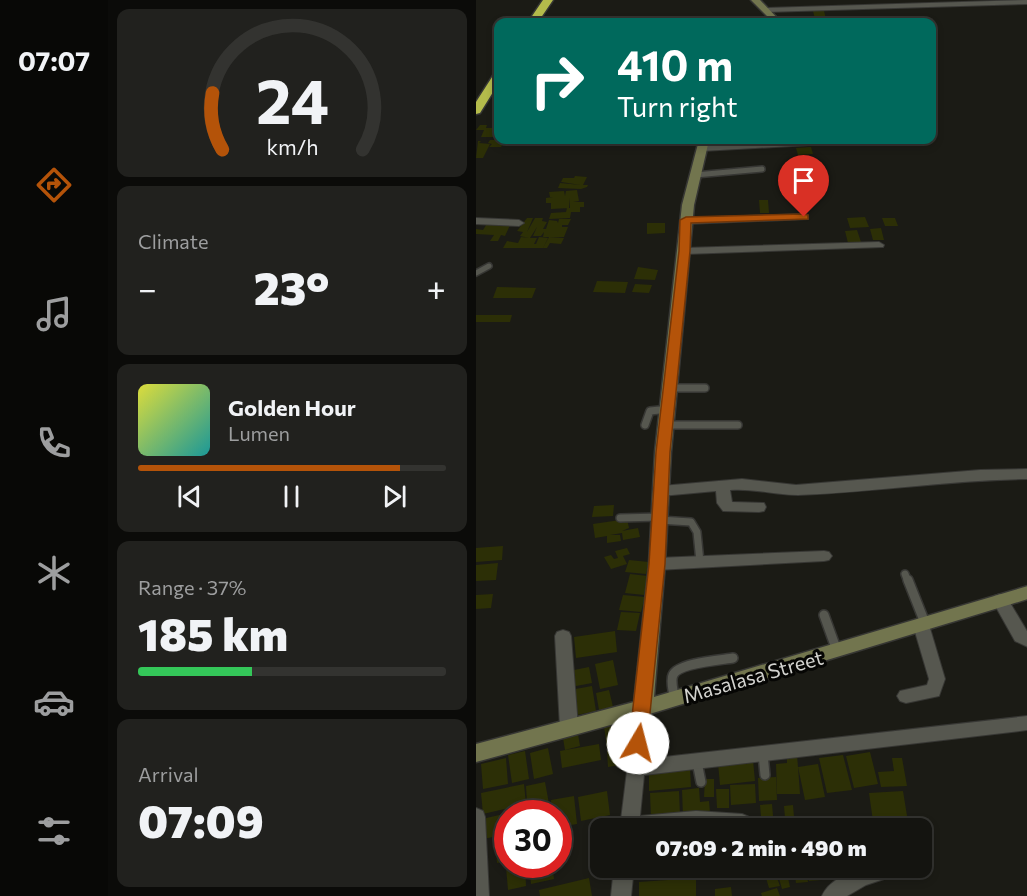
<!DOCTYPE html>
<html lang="en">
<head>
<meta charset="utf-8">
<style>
  body { margin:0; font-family:Commissioner,sans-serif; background:#21211e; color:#f1f3f6; height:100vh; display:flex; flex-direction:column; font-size:22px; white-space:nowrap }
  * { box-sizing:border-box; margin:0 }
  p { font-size:20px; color:#9d9e9f }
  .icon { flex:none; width:33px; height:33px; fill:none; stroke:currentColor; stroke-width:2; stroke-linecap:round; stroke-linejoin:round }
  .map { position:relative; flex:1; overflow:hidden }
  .drawer { display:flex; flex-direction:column; gap:9px; padding:9px; background:#0b0b09; width:368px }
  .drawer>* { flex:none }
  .top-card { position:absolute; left:18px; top:18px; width:442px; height:126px; border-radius:12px; box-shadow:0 3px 9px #0003,0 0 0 2px #333330; background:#00695c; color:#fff; overflow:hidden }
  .speed { position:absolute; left:18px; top:800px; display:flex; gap:12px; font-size:30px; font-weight:700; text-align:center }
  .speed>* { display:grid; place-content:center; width:78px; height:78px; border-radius:50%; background:#141410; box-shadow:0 3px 9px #0003,0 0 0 2px #333330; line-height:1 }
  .speed .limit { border:9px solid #d22; background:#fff; color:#111 }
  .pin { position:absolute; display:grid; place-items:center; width:51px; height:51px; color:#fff; margin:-62px -26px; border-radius:50% 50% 50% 0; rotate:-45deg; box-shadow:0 0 6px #0007 }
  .pin .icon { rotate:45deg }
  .me { position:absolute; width:66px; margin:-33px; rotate:8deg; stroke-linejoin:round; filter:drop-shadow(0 0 4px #0008) }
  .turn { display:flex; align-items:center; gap:21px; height:126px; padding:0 24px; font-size:27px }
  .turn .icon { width:78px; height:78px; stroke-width:2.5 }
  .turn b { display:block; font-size:42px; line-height:51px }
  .big { font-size:45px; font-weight:800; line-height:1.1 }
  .drawer .card { flex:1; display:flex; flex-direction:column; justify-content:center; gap:9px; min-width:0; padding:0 21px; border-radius:12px; background:#21211e }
  .drawer .dial { align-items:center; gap:0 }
  .dial svg { height:156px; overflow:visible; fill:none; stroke:#333330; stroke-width:7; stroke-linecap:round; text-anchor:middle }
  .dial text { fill:#f1f3f6; stroke:none }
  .song { display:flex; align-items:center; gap:18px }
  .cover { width:72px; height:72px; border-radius:9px; background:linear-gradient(135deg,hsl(60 70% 55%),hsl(180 70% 35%)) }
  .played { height:6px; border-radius:3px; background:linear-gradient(90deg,#b45309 85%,#333330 85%) }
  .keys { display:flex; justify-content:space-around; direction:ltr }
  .heat { display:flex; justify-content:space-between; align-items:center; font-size:33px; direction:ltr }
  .charge { height:9px; border-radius:4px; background:linear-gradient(90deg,#34c759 37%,#333330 0) }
  .trip { position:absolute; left:114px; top:818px; width:342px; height:60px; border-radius:12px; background:#141410; box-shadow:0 3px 9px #0003,0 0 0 2px #333330; font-weight:800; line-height:60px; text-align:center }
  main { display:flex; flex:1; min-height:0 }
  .tabs { display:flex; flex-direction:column; width:108px; justify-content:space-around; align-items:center; background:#080806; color:#9d9e9f }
  .tabs .icon { width:42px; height:42px }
  .tabs .selected { color:#b45309 }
  .tabs b { font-size:27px; color:#f1f3f6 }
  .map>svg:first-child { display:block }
</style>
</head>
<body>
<main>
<nav class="tabs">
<b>07:07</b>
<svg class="icon selected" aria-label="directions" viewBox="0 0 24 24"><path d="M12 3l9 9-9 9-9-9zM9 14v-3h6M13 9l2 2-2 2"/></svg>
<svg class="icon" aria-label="music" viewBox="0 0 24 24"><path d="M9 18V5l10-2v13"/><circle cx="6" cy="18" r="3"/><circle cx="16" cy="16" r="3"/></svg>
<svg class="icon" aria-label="phone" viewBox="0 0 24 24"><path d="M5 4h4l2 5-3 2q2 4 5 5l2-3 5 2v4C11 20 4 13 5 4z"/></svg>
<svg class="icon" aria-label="climate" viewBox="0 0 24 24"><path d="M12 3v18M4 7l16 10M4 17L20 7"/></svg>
<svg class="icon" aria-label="car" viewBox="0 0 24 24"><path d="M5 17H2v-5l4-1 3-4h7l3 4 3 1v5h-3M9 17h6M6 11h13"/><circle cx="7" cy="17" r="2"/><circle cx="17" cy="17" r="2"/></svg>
<svg class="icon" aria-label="filters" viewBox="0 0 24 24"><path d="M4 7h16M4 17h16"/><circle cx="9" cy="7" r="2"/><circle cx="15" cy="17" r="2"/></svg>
</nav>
<section class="drawer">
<div class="card dial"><svg viewBox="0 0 100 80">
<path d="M14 69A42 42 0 1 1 86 69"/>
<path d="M14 69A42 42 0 0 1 9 40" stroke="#b45309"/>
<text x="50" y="56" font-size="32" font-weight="700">24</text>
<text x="50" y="72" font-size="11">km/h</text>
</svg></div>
<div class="card"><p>Climate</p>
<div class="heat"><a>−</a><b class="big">23°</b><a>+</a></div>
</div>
<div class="card">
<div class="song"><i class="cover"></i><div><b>Golden Hour</b><p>Lumen</p></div></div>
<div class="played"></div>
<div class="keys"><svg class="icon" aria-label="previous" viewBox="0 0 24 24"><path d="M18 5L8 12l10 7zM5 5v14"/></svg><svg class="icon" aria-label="pause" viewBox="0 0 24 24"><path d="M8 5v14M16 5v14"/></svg><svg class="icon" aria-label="next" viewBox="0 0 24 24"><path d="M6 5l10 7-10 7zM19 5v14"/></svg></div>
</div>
<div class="card"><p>Range · 37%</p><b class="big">185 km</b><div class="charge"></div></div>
<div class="card"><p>Arrival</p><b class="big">07:09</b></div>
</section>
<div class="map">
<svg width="552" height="896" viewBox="0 0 552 896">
  <rect width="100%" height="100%" fill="#1b1b15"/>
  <path fill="#2c2f06" d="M337,11H348L350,19H339Z
    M4,125H11L10,128H22V137H5L8,130H0Z
    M14,140H29L25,147H13L16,144L12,143Z
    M2,141H5L3,143L14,144L7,158H0Z
    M335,147L337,154L322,155L320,148Z
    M99,176L111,177L107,185H112L111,187L105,189L82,188L84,183L105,185L85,182L87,178H98Z
    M101,190L103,201L97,202H108V207H104V212H95L94,218L73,219L75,213L90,212L91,208H94V198L93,208L75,209V203H70V198L77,197H74L73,192L88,191L89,196L90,191Z
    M283,200H292L293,213H284Z
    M389,217L393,227L374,228L371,218Z
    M51,218H57L51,232L59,218H67L66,221L71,222L67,229H70L73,220L81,221L82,223L83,219H95L92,225H86V227H92L88,237H67L68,232L65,236H57L61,227L54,238H61L58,244H60L63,237L72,238L67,248H27L31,241L42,243L45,237L53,238L44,236L47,232L41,231Z
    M406,218H419L422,226H409Z
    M12,222L35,223L29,236L25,235L22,241H14L18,235L0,234V229L7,230Z
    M171,223H189V233L171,234Z
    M405,228L408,240H397L394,229Z
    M381,230L385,242L372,243L369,231Z
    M73,237L88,238L85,244L74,243L71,248H67Z
    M162,267L182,270L179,280L158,279Z
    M121,281L152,282L149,293L117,292Z
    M159,284L176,285L173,293L156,292Z
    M21,287L60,288L56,298H17Z
    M0,315H36L34,322H0Z
    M138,505L137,516L116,517L118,506Z
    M151,519L153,528L146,531L162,528L164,537L147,540L146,533L134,535H144L145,541L131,543V536L119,538L117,524Z
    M27,546L26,560L0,562V548Z
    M151,548L154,554L147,556L151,564L135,569L128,557L135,555L138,559L142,558L139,551Z
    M153,560L173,562L170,574L149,572Z
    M22,563L20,580L0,581V565Z
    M154,574L172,576L168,595L149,593Z
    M17,594L15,608L0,609V595Z
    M147,595L169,597L165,612L143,610Z
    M145,612L164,613L160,631L141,630Z
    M139,631L141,652L100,658L98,637Z
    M137,660L142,685L124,689L119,664Z
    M113,667L116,683L95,687L93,671Z
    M116,686L120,711L96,716L94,690Z
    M133,690L137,707L123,710L120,693Z
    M141,724L144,747L131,749L128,726Z
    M102,734L104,746L89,750L87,738Z
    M123,744L125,760L86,768L84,751Z
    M72,748L77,774L58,779L54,753Z
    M142,750L144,765L132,767L131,751Z
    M49,751L53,779L36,783L32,755Z
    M394,752L402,784L378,788L370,756Z
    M311,755H321L322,767L342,764L349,797L329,800L322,767L324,794H301L300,764L311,763Z
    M367,755L376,790L351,793L343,758Z
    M30,758L32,784L7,789L5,764Z
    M416,758H426L431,786L405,787L402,772L418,771Z
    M277,760L279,781L244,785L242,763Z
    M214,768L215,787L173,791V773Z
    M300,777L301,800L283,801L282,778Z
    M229,779H238V797H228Z
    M69,782L74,809L52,813L51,804L65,801L51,803L50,786Z
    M48,784L50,804L7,814L5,793Z
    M279,784L280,803L255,805L254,785Z
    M223,788L224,802L233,801L234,813L207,816L206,790Z
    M240,789H253V808H241Z
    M131,791L134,815L105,821L102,797Z
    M203,791L204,816L175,818L174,793Z
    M427,791L433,828H398L393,793Z
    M98,796L101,824L82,827V813H76L75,800Z
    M296,804L298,827V821L313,820L314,828H286L284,805Z
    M317,805L318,817L309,818L308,806Z
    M32,813V834L7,839L6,819Z
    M135,818V828H124V834H120L119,819Z
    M32,840V861L21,863L19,843Z
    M49,864L50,886L32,890L30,867Z
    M53,864H76L78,879L55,884Z
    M156,867H183V876L156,879Z
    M184,867H211V875L185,878Z
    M331,867H356L358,879L333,881Z
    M330,868L332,882L320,883L318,869Z
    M311,873L314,887L306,889L302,875Z
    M300,875L304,886L293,888L290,878Z
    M113,878L116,896H64L63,890Z
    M220,878V896H163V882Z
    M255,887L256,896H239V889Z
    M301,888L304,896H286L285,893Z"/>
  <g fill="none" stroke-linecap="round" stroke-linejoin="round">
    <g stroke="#373734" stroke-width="8">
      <path id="lane-far2" d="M219,175L286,169
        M0,273L13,266"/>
    </g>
    <g stroke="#373734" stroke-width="10">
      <path id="lane-far1" d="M194,388H229
        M169,425L174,411L193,409
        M190,425H262
        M144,518L184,517
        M183,520L215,522L221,532L224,562
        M429,574L432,582"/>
    </g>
    <g stroke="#373734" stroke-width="12">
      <path id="lane" d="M432,580L449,623
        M348,615L361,651
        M198,699C198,692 194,681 197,675C202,663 245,660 257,658
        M287,754L289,775
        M221,762L225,782"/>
    </g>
    <g stroke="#373734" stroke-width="2">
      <path id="street" d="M552,0V4L290,12L286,10L290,8Z
        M329,140L339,142L334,145L226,151L221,148L226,145Z
        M328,214L332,215V219L210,224L205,221L210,218Z
        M0,218L43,220L48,223L43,226L0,224Z
        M403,242L408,245L407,247L209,254L204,251L209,248Z
        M552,469V479C475,480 399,492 322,495C299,495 277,488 254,490L256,502L288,503L290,507L288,511L283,512L247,511L241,503L240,491L185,496L178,491L185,486L266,479L320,485L504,470Z
        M348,551L353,552L356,556L353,560L348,561L181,570L176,568L173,564L176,560L181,558Z
        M524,594L530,596L552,633V647L539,641L516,600L518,596Z
        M445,619L451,621L453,625L469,679L463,696L430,703L424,701L421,696L424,691L451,685L453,679L437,625L439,621Z
        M87,630L93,632L95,636L102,727L99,732L93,734L87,732L84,727L79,636L81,632Z
        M167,701L173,703L176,708L170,759L552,716V730L168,775L164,816L220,811L266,814L273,817L275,823L273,828H144L151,771L149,768L152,762L158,708L161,703Z
        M0,808L7,811L9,817L13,896H0Z
        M138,867H158L155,896H135Z
        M388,867L426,868L423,874L390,885L371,896H346C353,880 372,873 388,867Z"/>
    </g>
    <g stroke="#373734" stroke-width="3">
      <path id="secondary" d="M275,0H284L305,22H297Z
        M223,140H233L218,205L195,452L189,564L178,697L552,586V599L167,716L0,762V744L158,702L173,564L179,452L206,205Z"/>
    </g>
    <g stroke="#373734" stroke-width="3">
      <path id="highway" d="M67,0H77L62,22H52Z
        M22,73V84L4,113L0,114V102L18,74Z"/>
    </g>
    <use href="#lane-far2" stroke="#56574f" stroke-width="5"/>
    <use href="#lane-far1" stroke="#56574f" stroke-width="7"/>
    <use href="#lane" stroke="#56574f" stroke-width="9"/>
    <use href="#street" fill="#56574f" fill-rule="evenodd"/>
    <use href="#secondary" fill="#72754e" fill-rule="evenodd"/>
    <use href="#highway" fill="#b4bb4b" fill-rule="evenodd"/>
  </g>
  <path fill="#b45309" stroke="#753606" stroke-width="1.5" d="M328,214L332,215V219L215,223L214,251L194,452L189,564L171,743L168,748L162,751L156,748L153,743L173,564L180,452L203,251L204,220L210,217Z"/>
  <g text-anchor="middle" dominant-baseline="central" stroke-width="6" stroke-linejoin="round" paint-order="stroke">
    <g font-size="20" fill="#d3d3cf" stroke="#060604">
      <text transform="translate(277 676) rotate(-16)">Masalasa Street</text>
    </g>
  </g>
</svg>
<div class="speed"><div class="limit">30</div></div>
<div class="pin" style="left:328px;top:217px;background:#d93025"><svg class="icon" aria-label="arrive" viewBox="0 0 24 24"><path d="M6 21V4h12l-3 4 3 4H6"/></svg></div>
<svg class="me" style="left:162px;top:743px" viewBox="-20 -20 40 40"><circle r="19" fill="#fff"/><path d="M0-13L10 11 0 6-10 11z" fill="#b45309"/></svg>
<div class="trip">07:09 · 2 min · 490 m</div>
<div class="top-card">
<div class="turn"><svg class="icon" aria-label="right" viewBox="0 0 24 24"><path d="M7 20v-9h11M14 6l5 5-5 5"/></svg><div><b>410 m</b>Turn right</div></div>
</div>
</div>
</main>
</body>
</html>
